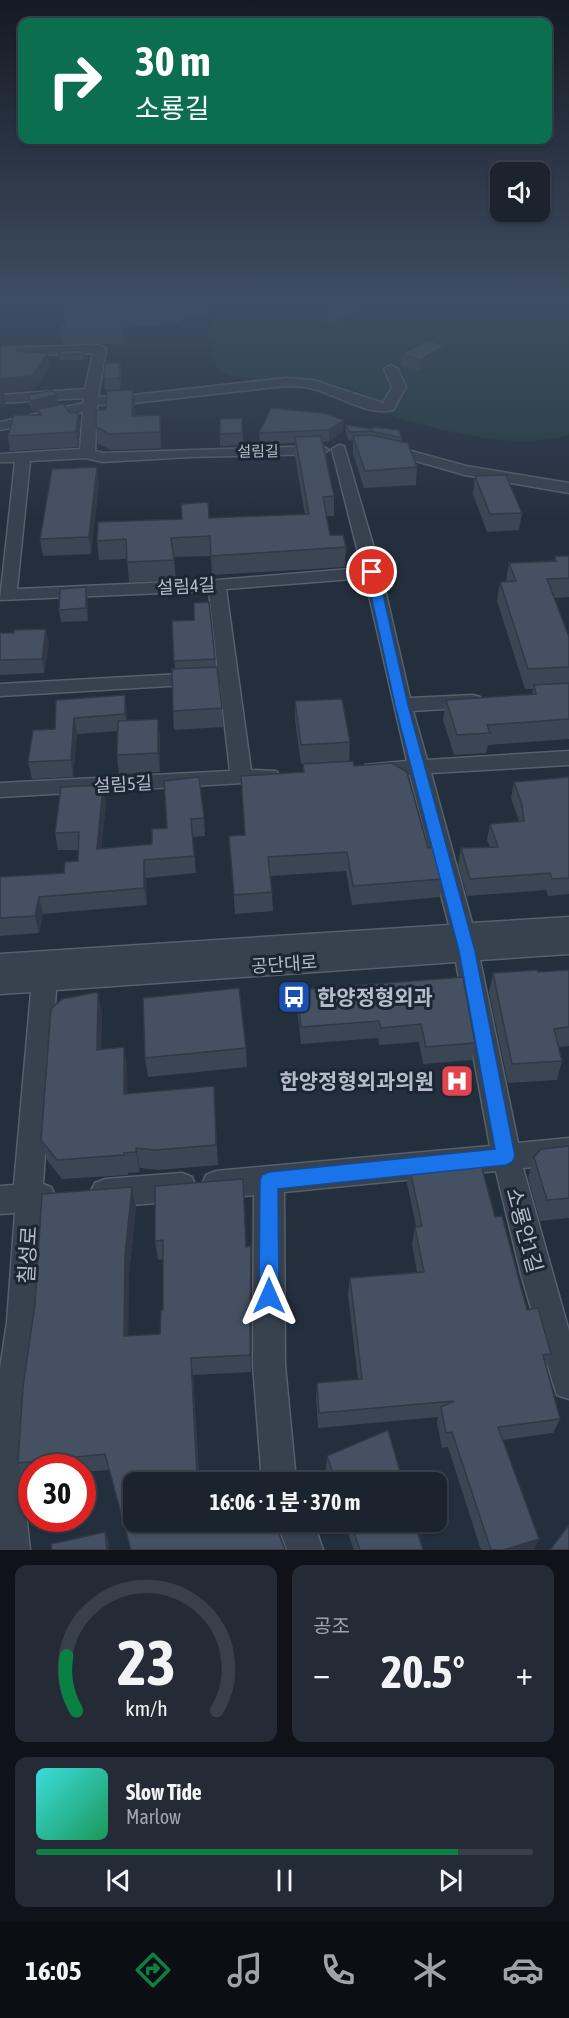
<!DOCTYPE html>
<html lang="ko">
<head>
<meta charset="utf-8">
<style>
  body { margin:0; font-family:"Asap Condensed","Noto Sans KR",sans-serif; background:#242b36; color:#f1f3f6; height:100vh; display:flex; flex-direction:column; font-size:22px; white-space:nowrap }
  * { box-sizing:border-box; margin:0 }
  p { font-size:20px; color:#a0a4aa }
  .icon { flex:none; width:33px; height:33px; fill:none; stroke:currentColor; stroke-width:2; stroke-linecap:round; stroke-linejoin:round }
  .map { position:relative; height:1550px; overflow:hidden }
  .side { display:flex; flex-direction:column; gap:15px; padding:15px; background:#0f1319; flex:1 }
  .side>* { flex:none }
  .top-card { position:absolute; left:18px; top:18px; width:534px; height:126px; border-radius:12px; box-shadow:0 2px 4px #0004,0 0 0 2px #39404a; background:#0b6e4f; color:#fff; overflow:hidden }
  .buttons { position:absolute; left:490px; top:162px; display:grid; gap:12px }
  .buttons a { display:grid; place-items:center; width:60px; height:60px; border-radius:12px; background:#1b232e; box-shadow:0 2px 4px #0004,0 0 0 2px #39404a; font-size:30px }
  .speed { position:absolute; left:18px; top:1454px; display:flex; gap:12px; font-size:30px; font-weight:700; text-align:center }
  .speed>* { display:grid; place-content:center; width:78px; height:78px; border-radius:50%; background:#1b232e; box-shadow:0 2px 4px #0004,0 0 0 2px #39404a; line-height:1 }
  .speed .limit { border:9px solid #d22; background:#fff; color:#111 }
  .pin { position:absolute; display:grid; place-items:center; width:51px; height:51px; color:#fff; margin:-26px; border:3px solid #fff; border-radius:50%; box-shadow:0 2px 6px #0007 }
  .me { position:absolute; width:66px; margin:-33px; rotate:0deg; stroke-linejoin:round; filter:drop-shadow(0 0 4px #0008) }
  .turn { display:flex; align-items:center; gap:21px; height:126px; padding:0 18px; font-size:27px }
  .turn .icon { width:78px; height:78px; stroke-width:2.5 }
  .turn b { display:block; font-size:42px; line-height:51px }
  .big { font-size:45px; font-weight:700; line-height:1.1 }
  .side .card { flex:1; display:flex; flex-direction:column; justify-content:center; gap:9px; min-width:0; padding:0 21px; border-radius:12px; background:#242b36 }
  .side .dial { align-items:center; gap:0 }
  .dial svg { height:156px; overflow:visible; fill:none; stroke:#39404a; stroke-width:7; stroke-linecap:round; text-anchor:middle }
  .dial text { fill:#f1f3f6; stroke:none }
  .song { display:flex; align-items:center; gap:18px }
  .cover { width:72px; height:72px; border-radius:9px; background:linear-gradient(135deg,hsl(180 70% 55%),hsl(150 70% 35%)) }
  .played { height:6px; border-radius:3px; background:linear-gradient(90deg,#0b8043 85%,#39404a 85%) }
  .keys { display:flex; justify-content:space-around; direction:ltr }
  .heat { display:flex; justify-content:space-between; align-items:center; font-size:33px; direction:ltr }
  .side .tiles { flex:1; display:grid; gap:15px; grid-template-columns:1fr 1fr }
  .card:last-child { grid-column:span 2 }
  .trip { position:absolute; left:123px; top:1472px; width:324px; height:60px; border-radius:12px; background:#1b232e; box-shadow:0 2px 4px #0004,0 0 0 2px #39404a; font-weight:700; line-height:60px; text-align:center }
  .dock { display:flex; height:96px; justify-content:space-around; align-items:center; background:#0b0e12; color:#a0a4aa }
  .dock .icon { width:42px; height:42px }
  .dock .on { color:#0b8043 }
  .dock b { font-size:27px; color:#f1f3f6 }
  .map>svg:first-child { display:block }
</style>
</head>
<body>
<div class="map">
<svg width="569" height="1550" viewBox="0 0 569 1550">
  <rect width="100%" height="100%" fill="#242f3e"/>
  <path fill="#263c3f" d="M214,302H569V435C511,450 454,433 398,418L386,411L380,401L347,387L303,378L256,379L228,375L217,367L212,355L208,334L213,323L221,313Z"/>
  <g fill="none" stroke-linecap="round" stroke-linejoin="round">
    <g stroke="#565f6c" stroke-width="3">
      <path id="minor" d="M100,345L106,349L98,397L134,395L286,378L313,380L383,403L392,387L384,369L391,365L398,369L406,387L393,410C366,417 332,391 305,387C299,386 292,386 286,386L134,403L97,405L95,451L103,453L322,446L329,450L322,454L190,457L102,462L86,458L30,461L17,589L217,580L362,568L332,449L339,445L344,446L381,572L410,698L473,695L480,697L483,701L480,705L473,707L413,711L427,760L569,751V765L431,773L472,923L569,917V954L480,960L518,1143L569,1138V1164L523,1168L569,1331V1399L557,1395L553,1383L521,1274L496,1171L284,1192L285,1365L295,1470L299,1482H265L261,1470L253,1365L254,1195L216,1199L206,1195L202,1185L206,1175L216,1171L490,1146L456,962L56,990L43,1184L51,1187L56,1197L51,1207L44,1210L39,1322L20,1459L30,1550H0V1369L7,1322L15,1213L0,1214V1186L14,1185L31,992L0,994V954L449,925L410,775L372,777L365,775L362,770L365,765L407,761L365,578L226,589L251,770L276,771L280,776L276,781L0,797V783L230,771L220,683L0,696V684L218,672L209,591L0,600L15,462H0V454L80,449L83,412L0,430V422L83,403L84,398L0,403V395L85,389L93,353L0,356V348Z
        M386,444L466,466L569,483V493L465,475L381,451L379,448L381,445Z
        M182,1173L192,1177L196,1187L192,1197L182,1201L105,1207L95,1203L90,1193L95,1183L105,1179Z
        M277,1521H313L323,1550H287Z"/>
    </g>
    <use href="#minor" fill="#38414e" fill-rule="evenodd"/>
  </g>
  <path fill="#3b4654" d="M66,302H207V317L181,319V323L122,328L124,344H62L60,329L65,325L67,309Z
    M364,309L363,319L343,329L323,322V312Z
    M445,346L444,357L420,371L401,365L402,354Z
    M84,350V356L83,360H60L59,355Z
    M120,363L121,374L120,389L105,390L104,379Z
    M28,395H56L58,405L70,413H78L80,427L78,447L10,451L8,436L38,415V411L33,412L30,406Z
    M135,407L134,416L160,415L161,448L111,450L98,444L96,427Z
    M271,408L343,431L329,441L323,442L334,496V516H326L330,535L346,547L345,567L212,575L211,556L174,557L176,580L129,582L127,559L99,560L97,541L209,518L305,515L295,456V443L260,444L259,433Z
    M242,418L243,445L220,446V419Z
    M346,425L402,438V442L417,467L416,485L364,488L353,453V440L349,441L346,433Z
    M475,476L522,513L519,530L487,532L473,494Z
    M99,483L91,554L43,556L40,539Z
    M555,556H569V597L554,598L569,637V739L488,745L486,753L454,755L443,720L446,700L532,694L533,689H525L497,601L500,582L506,581L509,563L554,561Z
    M88,600V621L61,622L59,610Z
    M172,621L215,659L222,708L223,727L174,730L173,711L175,669Z
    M0,633L49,643L44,673L0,675Z
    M56,700L127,712V720L158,719L160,738V772L119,774L117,755L118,731L77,734L73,777L32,779L28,762L55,729Z
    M295,701L350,742L349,761L428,848L442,879L440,897L352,905L346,871L270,876L272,892L273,911L235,914L229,836L245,835L241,776L303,773V764H301L295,720Z
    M569,777V894L548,896L546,890L467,896L458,865L461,848L490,847L487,840L490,824L519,821L511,798L514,782Z
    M164,781L204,818L205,836L193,837L196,873L146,878L147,905L43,914L39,933L0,936V877L64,873L78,861V850H58L55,833L106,803L101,848L152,844L167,828Z
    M569,970V1046L558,1047L562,1061L557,1080L508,1083L489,992L493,973L538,972Z
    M463,977L475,1043L472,1060L423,1064L419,1042L379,1045L378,1038L301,1044L297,1007V990Z
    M102,1013L101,1049L124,1047L127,1068V1094L215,1107L218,1165L158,1170L140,1168L139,1172L128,1173V1175L62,1179L47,1160L41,1140Z
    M246,1048L247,1067L148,1077L145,1058Z
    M569,1146V1218L540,1221L528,1178L534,1157Z
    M409,1165L495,1217L527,1310L551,1354L546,1366L560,1419L553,1433L503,1440L539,1539L533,1550H481L448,1447L442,1448L437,1422L438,1417L318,1428L316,1398L317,1383L358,1379L348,1295L350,1278L417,1272L412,1244L415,1227L416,1226L407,1183Z
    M155,1186L246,1247L251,1246V1372L193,1375L199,1475L260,1482L109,1470L82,1472V1467H32V1477L25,1478L18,1463L132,1187L136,1207L129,1273L128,1336L160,1334L163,1310V1259L158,1260L155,1241Z
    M327,1456L403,1482H330L326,1470Z
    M344,1521H414L423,1550H354Z"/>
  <path fill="#303945" d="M1,302L3,311L1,332L0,325Z
    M364,309L363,319L343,329V318Z
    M445,346L444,357L420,371V360Z
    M48,353L50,367L34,390L4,393L6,405L0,408V379Z
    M120,363L121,374L120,389L119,378Z
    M133,390L135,407L134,433L132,416Z
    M56,395L58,406L33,412L31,401Z
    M78,413L80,427L78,447L76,432Z
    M160,415L161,432V448L160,432Z
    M344,420L343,431L329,441V430Z
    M97,467L99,483L91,554L89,537Z
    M86,587L88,600V621L86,608Z
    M46,629L49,643L44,673L42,659Z
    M125,695L127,712V730L125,714Z
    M74,718L77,734L73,777L71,760Z
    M158,719L160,738V772L158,753Z
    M103,785L106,803L100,866L97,849Z
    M144,860L146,878L147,905L144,888Z
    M39,897L43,914L39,933L35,916Z
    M98,992L102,1013L101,1070L97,1050Z
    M124,1047L127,1068L128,1114L124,1094Z
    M136,1148L140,1168L139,1172L136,1152Z
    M132,1187L136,1207L129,1273L128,1354L124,1336L125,1255Z
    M251,1246V1372L250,1355Z
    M191,1358L193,1375L199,1482L197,1476Z
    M105,1532L109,1540V1550H107Z
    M539,1539L533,1550H503Z"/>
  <path fill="#455162" stroke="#303945" stroke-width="1.5" d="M66,302H207L179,304L180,308L120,313L123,329H60L61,325H65L64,309H67Z
    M344,302L364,309L343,318L323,312Z
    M427,340L445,346L420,360L402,354Z
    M18,345L17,351L48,353L32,376L0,379V346Z
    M84,350L83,354L59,355L60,351Z
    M105,363H120L119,378L104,379Z
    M133,390L132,416L160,415V432L109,434L96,427V410H106L107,391Z
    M49,391H53L56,395L31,401L28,395Z
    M63,404L70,413H78L76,432L8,436L14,415H41L38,409Z
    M271,408L324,413L344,420L329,430L259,433Z
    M242,418V433L220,434V419Z
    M346,425L372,429L373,427L399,430L402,438L371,431L349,432Z
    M371,435L408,443L417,467L365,471L353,436Z
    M321,436L334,496L323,497L330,535H343L346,547L211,556L210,536L171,538L174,560L127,562L126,539L97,541L98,522L182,519L181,504L208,502L209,518L309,514L295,437Z
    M97,467L89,537L40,539L52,469Z
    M506,475L522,513L490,514L475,476Z
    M555,556H569V578L547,579L569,637V667L528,669L500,582L516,581L509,563L556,561Z
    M86,587V608L59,610L60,589Z
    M209,602L215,659L174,661L172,621L194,620V603Z
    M46,629L42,659L0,660V633H14V630Z
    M217,667L222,708L173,711L172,669Z
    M569,683V719L487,725L490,733L457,735L446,700L536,694L534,685Z
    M125,695V714L74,718L71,760L28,762L33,730L55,729L56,700Z
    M342,699L350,742L301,745L295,701Z
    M158,719V753L117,755L118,721Z
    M353,761L354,766L392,763L407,772L428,848L434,847L442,879L353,886L347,852L268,857L272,892L234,895L229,836L245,835L241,776L304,772L303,764Z
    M199,777L204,818L191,819L194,856L144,860V888L39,897L35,916L0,918V877L64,873L65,862L78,861L79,832L55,833L61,787L103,785L97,849L152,844V829L167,828L164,781Z
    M569,777V878L552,879L550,873L470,879L461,848L498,847L490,824L524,821L522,805L514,782Z
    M537,970L538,972L569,970V1027L554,1029L562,1061L512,1064L493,973Z
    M463,977L475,1043L426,1047L421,1024L381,1028L379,1021L301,1027L297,990Z
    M239,988L246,1048L145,1058L143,998Z
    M98,992L97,1050L124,1047V1094L214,1086L216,1145L155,1150L136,1148V1152L124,1153V1155L57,1160L41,1140L51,1009L62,999Z
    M569,1146V1198L547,1200L534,1157L541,1149Z
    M479,1157L495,1217L502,1216L527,1310L538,1308L551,1354L543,1355L560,1419L498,1427L539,1539L503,1550H491L452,1432L446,1433L441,1407L454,1401L319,1413L317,1383L362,1379L350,1278L424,1272L415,1227L422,1226L409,1165Z
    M243,1179L246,1247L251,1246L250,1355L191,1358L197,1476L257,1472L260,1482H134V1521H274L285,1550H131L105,1454L18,1463L23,1387L35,1304L42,1194L132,1187L125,1255L124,1336L160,1334L161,1310H163V1240L155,1241V1186Z
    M388,1430L403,1482H336L327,1456Z
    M350,1521H414L423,1550H360Z
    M569,1525V1550H550Z
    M105,1532L107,1550H52L51,1544Z"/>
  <linearGradient id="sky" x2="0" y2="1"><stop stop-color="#141a22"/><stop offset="0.58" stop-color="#3f4d63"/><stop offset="1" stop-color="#3f4d63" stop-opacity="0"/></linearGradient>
  <rect width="569" height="519" fill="url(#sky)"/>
  <path fill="#1a73e8" stroke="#114b97" stroke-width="1.5" d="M372,568L378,572L408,705L475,951L515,1156L512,1162L506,1165L278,1189L279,1296L276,1303L269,1306L262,1303L259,1296L260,1181L262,1175L269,1172L495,1149L459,951L395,705L366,572Z"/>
  <defs>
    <g id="bus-square" transform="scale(1.725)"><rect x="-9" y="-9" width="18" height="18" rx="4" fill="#1a4fb4" stroke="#1d2633"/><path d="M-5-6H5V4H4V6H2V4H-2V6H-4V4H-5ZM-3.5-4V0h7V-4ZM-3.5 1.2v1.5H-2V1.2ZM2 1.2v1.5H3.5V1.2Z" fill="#fff"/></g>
    <g id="hospital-square" transform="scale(1.725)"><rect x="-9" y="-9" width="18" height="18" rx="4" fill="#e0444e" stroke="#1d2633"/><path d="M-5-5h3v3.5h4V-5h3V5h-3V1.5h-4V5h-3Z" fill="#fff"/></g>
  </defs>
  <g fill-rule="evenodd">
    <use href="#bus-square" x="294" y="997"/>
    <use href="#hospital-square" x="457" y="1081"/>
  </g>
  <g text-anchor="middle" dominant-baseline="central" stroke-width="6" stroke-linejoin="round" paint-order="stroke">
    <g font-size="15" fill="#b4bcc9" stroke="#1d2633">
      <text transform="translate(258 451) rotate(-1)">설림길</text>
    </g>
    <g font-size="18" fill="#b4bcc9" stroke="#1d2633">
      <text transform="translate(186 586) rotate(-3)">설림4길</text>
      <text transform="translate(123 784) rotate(-3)">설림5길</text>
      <text transform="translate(284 964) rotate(-4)">공단대로</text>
    </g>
    <g font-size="21" font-weight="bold" fill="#b4bcc9" stroke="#1d2633" text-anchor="start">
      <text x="317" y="997">한양정형외과</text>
      <text x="434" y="1081" text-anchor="end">한양정형외과의원</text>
    </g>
    <g font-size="21" fill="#b4bcc9" stroke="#1d2633">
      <text transform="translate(525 1230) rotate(75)">소룡안1길</text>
      <text transform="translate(27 1255) rotate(-87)">칠성로</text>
    </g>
  </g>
</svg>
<div class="buttons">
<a><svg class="icon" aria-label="sound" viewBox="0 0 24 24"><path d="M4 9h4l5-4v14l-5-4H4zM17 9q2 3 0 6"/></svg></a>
</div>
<div class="speed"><div class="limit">30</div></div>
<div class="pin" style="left:372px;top:572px;background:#d93025"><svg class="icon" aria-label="arrive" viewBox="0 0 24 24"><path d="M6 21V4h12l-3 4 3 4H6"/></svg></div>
<svg class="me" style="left:269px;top:1296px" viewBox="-20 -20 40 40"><path d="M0-17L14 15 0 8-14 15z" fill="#1a73e8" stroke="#fff" stroke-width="4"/></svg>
<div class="trip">16:06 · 1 분 · 370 m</div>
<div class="top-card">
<div class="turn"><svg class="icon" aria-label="right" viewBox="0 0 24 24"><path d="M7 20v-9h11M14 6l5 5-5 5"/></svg><div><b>30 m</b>소룡길</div></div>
</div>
</div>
<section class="side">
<div class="tiles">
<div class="card dial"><svg viewBox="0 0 100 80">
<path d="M14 69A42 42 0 1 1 86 69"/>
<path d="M14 69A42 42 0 0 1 9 41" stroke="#0b8043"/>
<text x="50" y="56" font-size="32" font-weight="700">23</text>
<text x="50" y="72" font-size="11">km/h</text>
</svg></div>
<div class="card"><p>공조</p>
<div class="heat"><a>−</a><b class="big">20.5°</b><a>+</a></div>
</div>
<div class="card">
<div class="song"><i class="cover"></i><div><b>Slow Tide</b><p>Marlow</p></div></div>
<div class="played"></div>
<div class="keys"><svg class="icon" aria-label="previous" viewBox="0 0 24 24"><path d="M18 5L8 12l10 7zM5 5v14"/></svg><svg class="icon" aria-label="pause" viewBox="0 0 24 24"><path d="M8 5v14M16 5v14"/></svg><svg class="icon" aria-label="next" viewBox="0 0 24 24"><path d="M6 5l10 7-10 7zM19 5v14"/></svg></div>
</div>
</div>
</section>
<nav class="dock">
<b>16:05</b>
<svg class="icon on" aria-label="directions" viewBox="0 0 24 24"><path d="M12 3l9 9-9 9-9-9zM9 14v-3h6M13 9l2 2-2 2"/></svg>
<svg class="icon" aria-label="music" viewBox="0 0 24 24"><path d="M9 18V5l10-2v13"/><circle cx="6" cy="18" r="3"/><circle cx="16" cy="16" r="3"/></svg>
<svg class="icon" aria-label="phone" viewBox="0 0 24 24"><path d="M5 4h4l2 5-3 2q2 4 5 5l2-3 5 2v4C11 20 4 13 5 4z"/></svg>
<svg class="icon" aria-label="climate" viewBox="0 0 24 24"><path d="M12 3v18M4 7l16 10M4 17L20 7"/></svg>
<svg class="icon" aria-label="car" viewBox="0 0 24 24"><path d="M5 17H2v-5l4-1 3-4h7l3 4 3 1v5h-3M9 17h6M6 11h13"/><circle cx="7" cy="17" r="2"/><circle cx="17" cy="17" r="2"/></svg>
</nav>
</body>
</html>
